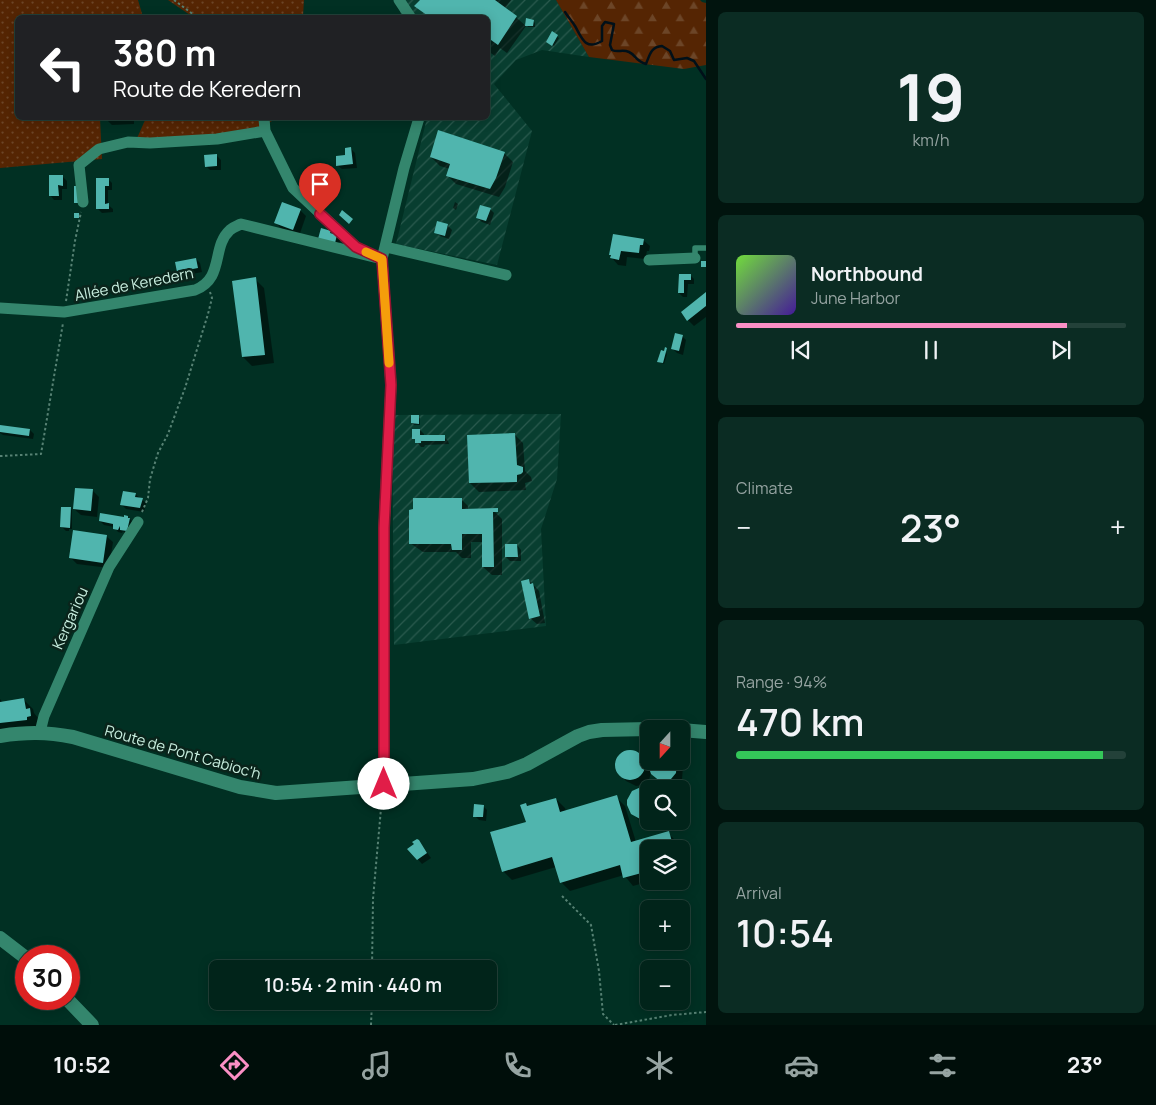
<!DOCTYPE html>
<html lang="en">
<head>
<meta charset="utf-8">
<style>
  body { margin:0; font-family:Manrope,sans-serif; background:#0b2c23; color:#f1f3f6; height:100vh; display:flex; flex-direction:column; font-size:19px; white-space:nowrap }
  * { box-sizing:border-box; margin:0 }
  p { font-size:16px; color:#96a4a2 }
  .icon { flex:none; width:28px; height:28px; fill:none; stroke:currentColor; stroke-width:2; stroke-linecap:round; stroke-linejoin:round }
  .map { position:relative; flex:1; overflow:hidden }
  .sheet { display:flex; flex-direction:column; gap:12px; padding:12px; background:#01140e; width:450px }
  .sheet>* { flex:none }
  .guide { position:absolute; left:15px; top:15px; width:475px; height:105px; border-radius:8px; box-shadow:0 2px 12px #0003,0 0 0 1px #234139; background:#202124; color:#fff; overflow:hidden }
  .needle { width:32px; rotate:201deg }
  .controls { position:absolute; left:640px; top:720px; display:grid; gap:10px }
  .controls a { display:grid; place-items:center; width:50px; height:50px; border-radius:8px; background:#01241a; box-shadow:0 2px 12px #0003,0 0 0 1px #234139; font-size:25px }
  .speed { position:absolute; left:15px; top:945px; display:flex; gap:10px; font-size:25px; font-weight:700; text-align:center }
  .speed>* { display:grid; place-content:center; width:65px; height:65px; border-radius:50%; background:#01241a; box-shadow:0 2px 12px #0003,0 0 0 1px #234139; line-height:1 }
  .speed .limit { border:8px solid #d22; background:#fff; color:#111 }
  .pin { position:absolute; display:grid; place-items:center; width:42px; height:42px; color:#fff; margin:-51px -21px; border-radius:50% 50% 50% 0; rotate:-45deg; box-shadow:0 0 5px #0007 }
  .pin .icon { rotate:45deg }
  .me { position:absolute; width:55px; margin:-28px; rotate:0deg; stroke-linejoin:round; filter:drop-shadow(0 0 4px #0008) }
  .turn { display:flex; align-items:center; gap:18px; height:105px; padding:0 15px; font-size:22px }
  .turn .icon { width:65px; height:65px; stroke-width:2.5 }
  .turn b { display:block; font-size:35px; line-height:42px }
  .big { font-size:38px; font-weight:600; line-height:1.1 }
  .sheet .card { flex:1; display:flex; flex-direction:column; justify-content:center; gap:8px; min-width:0; padding:0 18px; border-radius:8px; background:#0b2c23 }
  .sheet .dial { align-items:center; gap:0 }
  .dial b { font-size:65px; line-height:1 }
  .song { display:flex; align-items:center; gap:15px }
  .cover { width:60px; height:60px; border-radius:8px; background:linear-gradient(135deg,hsl(100 70% 55%),hsl(260 70% 35%)) }
  .played { height:5px; border-radius:2px; background:linear-gradient(90deg,#fb8fc5 85%,#234139 85%) }
  .keys { display:flex; justify-content:space-around; direction:ltr }
  .heat { display:flex; justify-content:space-between; align-items:center; font-size:28px; direction:ltr }
  .charge { height:8px; border-radius:4px; background:linear-gradient(90deg,#34c759 94%,#234139 0) }
  .trip { position:absolute; left:209px; top:960px; width:288px; height:50px; border-radius:8px; background:#01241a; box-shadow:0 2px 12px #0003,0 0 0 1px #234139; font-weight:600; line-height:50px; text-align:center }
  .tabs { display:flex; height:80px; justify-content:space-around; align-items:center; background:#000e0a; color:#96a4a2 }
  .tabs .icon { width:35px; height:35px }
  .tabs .active { color:#fb8fc5 }
  .tabs b { font-size:22px; color:#f1f3f6 }
  main { display:flex; flex:1; min-height:0 }
  .map>svg:first-child { display:block }
</style>
</head>
<body>
<main>
<div class="map">
<svg width="706" height="1025" viewBox="0 0 706 1025">
  <defs>
    <pattern id="industrial-furrows" width="10" height="10" patternUnits="userSpaceOnUse" patternTransform="scale(1.25)"><rect width="10" height="10" fill="#083e30"/><path d="M-1 1l2-2M0 10L10 0M9 11l2-2" fill="none" stroke="#2a5a4e"/></pattern>
    <pattern id="grass-dots" width="8" height="8" patternUnits="userSpaceOnUse" patternTransform="scale(1.25)"><rect width="8" height="8" fill="#552503"/><path d="M2 2h.1M6 6h.1" fill="none" stroke="#6c4527" stroke-width="1.8" stroke-linecap="round"/></pattern>
    <pattern id="forest-firs" width="22" height="20" patternUnits="userSpaceOnUse" patternTransform="scale(1.25)"><rect width="22" height="20" fill="#552503"/><path d="M5 1l3.5 6h-7zM16 11l3.5 6h-7z" fill="#6c4527"/></pattern>
  </defs>
  <rect width="100%" height="100%" fill="#013023"/>
  <path fill="url(#industrial-furrows)" d="M394,0H556L589,57L542,50L516,60L494,84L532,131L497,265L396,244L427,118H488V18L403,17Z
    M561,414L557,479L541,529L546,626L394,645L392,415Z"/>
  <path fill="url(#grass-dots)" d="M0,0H138L143,17L18,18V118H100L102,159L0,168Z
    M168,0H304L303,16L304,17H193Z
    M146,118H278L234,140L134,145Z"/>
  <path fill="url(#forest-firs)" d="M556,0H700L702,2L706,3V65L684,69L589,57Z"/>
  <path fill="#0007" d="M421,0H511L505,8L526,26L507,53L500,48L495,56L488,51V18Z
    M533,21L535,23V27H528L527,25Z
    M552,33L559,38L554,46L549,43Z
    M105,118H134V124L112,125Z
    M351,149L355,153L357,168L342,169L337,165L347,156Z
    M504,153L513,162L505,187L499,197L456,184L447,175L450,169L440,166L431,157Z
    M216,155L221,160V170H210L206,166Z
    M62,176L67,181V189H62V200H54L50,195Z
    M97,179H108L112,183V190H108V205L113,209V212L102,213L98,209Z
    M455,202L458,204L456,210L453,208Z
    M490,209L494,213L490,225L482,222L477,218Z
    M300,210L306,216L299,236L282,229L276,223Z
    M438,223L448,226L452,230L449,239L440,236L435,232Z
    M330,232L340,240L339,247L323,242Z
    M643,240L650,246L649,251H647L645,259L627,257L626,266L618,265L612,258L610,255Z
    M196,259L200,263L202,272L182,276L178,271Z
    M680,275H690L694,279V284H688L687,297H683L679,293Z
    M255,279L264,288L274,363L252,366L243,357Z
    M706,293V317L694,326L688,320Z
    M682,336L686,340L683,355L677,353L673,349Z
    M666,352L667,354L664,364L659,361Z
    M418,416L420,418V425H414L412,423Z
    M0,426L30,430L34,434L33,439L3,435L0,433Z
    M420,430L424,434V437H444L448,441L449,444L425,445L424,447H421L414,438Z
    M514,434L523,443L525,471L531,477L532,481L525,483L526,490L479,492L470,483Z
    M93,491L99,497L97,517L81,515L74,509Z
    M135,494L146,503L144,512L126,509L122,505Z
    M461,499L468,506V510H493L502,519V575H492L483,567V542H471V558H462L456,552H423L410,543Z
    M70,508L72,510V529H69V531H66L62,527Z
    M128,517L134,523L125,534L123,531L122,533L118,532L114,527L104,525L100,521Z
    M106,536L113,542L109,568L77,564L70,557Z
    M517,545L521,550V561H510L506,557Z
    M529,580L539,591L545,623L537,624L530,618Z
    M0,699L3,703L24,700L33,709L34,713L38,718L40,725L35,726L36,728L0,733Z
    M631,751L638,753L650,767L652,761H678L683,766L682,780L678,786L669,788L651,773L649,780L644,785L636,786L626,781L619,773L616,766L619,759L625,753Z
    M649,789V821H659L658,823L648,825L639,820L632,813Z
    M616,797L625,806L636,842L668,833L677,842L679,849H649V881H651L633,886L624,875L570,891L561,882L556,867L512,880L503,871L527,823L526,804L529,807L556,799L565,808L566,811Z
    M483,806L487,810L486,821L479,820L475,816Z
    M419,841L431,858L422,864L409,849Z
    M681,855L686,871L681,872Z"/>
  <g fill="none" stroke-linecap="round" stroke-linejoin="round">
    <path stroke="#001019" stroke-width="2.5" d="M565,12C568,17 572,21 575,26C582,38 585,51 602,41V26L605,22L614,24L610,45L612,50C618,53 622,49 629,52C636,55 635,61 646,64C650,54 651,47 662,46L670,51L674,60L687,58L694,61L706,79"/>
  </g>
  <path fill="#50b5ae" d="M420,0H495L517,16L498,45L491,40L488,45V18H431L414,6Z
    M526,18L534,20L533,26H525Z
    M552,31L558,35L552,46L546,42Z
    M438,130L505,152L496,178L490,189L446,176L450,164L430,157Z
    M351,147L353,164L336,166V156L345,155V148Z
    M217,154V166L205,167L204,155Z
    M49,175H63V186L58,185L59,196H49Z
    M96,178H109V186H105V204L109,203V209H96Z
    M74,186H79V203H74Z
    M282,202L301,209L293,230L274,223Z
    M480,205L491,208L486,221L476,218Z
    M342,210L353,219L349,224L339,215Z
    M74,213H79V218H74Z
    M437,221L448,224L445,236L434,233Z
    M321,228L331,231L330,233L337,235L335,243L318,239Z
    M613,234L644,239L643,245H640L639,253L621,251L619,260L610,258L611,255H609Z
    M196,258L198,268L177,272L175,262Z
    M701,261H706V267H701Z
    M679,274H691V280H684V293H678Z
    M256,277L265,355L242,357L232,281Z
    M706,292V306L687,321L681,312Z
    M675,333L683,335L679,351L671,349Z
    M665,347L667,348L663,363L657,362L661,350L664,351Z
    M411,415H419V424L411,423Z
    M0,425L30,429L29,436L0,432Z
    M412,429H420V435H445V441H421V443H415V439H412Z
    M515,433L517,465L523,467V472L521,474L517,475V482L469,483L467,435Z
    M75,488L93,489L91,511L73,509Z
    M123,491L136,493L135,497L143,498L140,508L120,505Z
    M413,498H462V509L498,508V512H493L494,567H482V534H462V550H452L451,544H409V510L413,509Z
    M61,507H71L70,528L60,527Z
    M100,513L124,517V515L128,516V518H130L127,531L120,530V526L118,530L113,529V524L99,521Z
    M73,530L107,535L103,563L69,558Z
    M505,544H517L518,557H505Z
    M529,579L530,584L533,583L540,616L529,619L521,581Z
    M24,698L26,709L30,708L31,716L27,717V720L0,723V702Z
    M615 765a15 15 0 1 1 30 0a15 15 0 1 1-30 0Z
    M650,761H677L676,773L671,779L661,782L651,774L649,768Z
    M641,787L649,788V818L646,819H640L631,814L627,805V800L632,791Z
    M617,795L631,842L669,831L674,849H649V871L623,878L620,865L560,883L552,857L502,872L490,832L526,822L520,805L526,803L527,806L556,798L560,812Z
    M474,804L484,805L483,817H473Z
    M417,839L419,840L427,853L417,860L407,849L414,844L412,842Z"/>
  <g fill="none" stroke-linecap="round" stroke-linejoin="round">
    <path stroke="#578274" stroke-width="2" stroke-dasharray="2.5 2.5" stroke-linecap="butt" d="M174,0L198,18
      M66,301L75,241L81,212
      M0,456L41,454L63,323
      M142,512L148,498L150,479L158,453L168,434L185,388L208,314L212,298L210,292
      M562,896L591,925L599,971L603,1014L614,1025
      M372,969L373,899L382,797
      M371,1025L372,1001
      M615,1025L672,1015L706,1012"/>
    <path stroke="#34866d" stroke-width="5.5" d="M695,260V248H706"/>
    <path stroke="#34866d" stroke-width="11" d="M399,0L411,18
      M264,118L265,131L293,188L356,247L364,251
      M83,202L79,165L99,149L128,142L150,143L217,139L265,131
      M386,247L506,275
      M649,260L695,258
      M0,308L64,312L195,290C225,278 211,247 230,230C233,227 237,226 241,224L382,259
      M40,732L44,716L109,567L138,522
      M384,784V528L391,385L382,259L404,168L419,118"/>
    <path stroke="#34866d" stroke-width="14" d="M681,730L706,732
      M0,736C27,732 46,732 73,737L240,787L276,793L473,779L507,772L527,764L578,736L589,732L602,730L649,729
      M0,938L26,958
      M67,999L92,1025"/>
  </g>
  <g fill="none" stroke-linecap="round" stroke-linejoin="round">
    <g stroke="#92132f" stroke-width="12">
      <path id="route" d="M320,214L356,247L382,259L391,385L384,528V784"/>
    </g>
    <use href="#route" stroke="#e11d48" stroke-width="9"/>
    <path stroke="#f59e0b" stroke-width="9" d="M366,252L382,259L389,363"/>
  </g>
  <g text-anchor="middle" dominant-baseline="central" stroke-width="5" stroke-linejoin="round" paint-order="stroke">
    <g font-size="15" fill="#c8eedf" stroke="#0a241b">
      <text transform="translate(134 284) rotate(-11)">Allée de Keredern</text>
      <text transform="translate(70 618) rotate(-66)">Kergariou</text>
      <text transform="translate(183 752) rotate(16)">Route de Pont Cabioc'h</text>
    </g>
  </g>
</svg>
<div class="controls">
<a><svg class="needle" viewBox="-14 -14 28 28"><path d="M0-13l5 13h-10z" fill="#e53935"/><path d="M0 13l5-13h-10z" fill="#96a4a2"/></svg></a>
<a><svg class="icon" aria-label="search" viewBox="0 0 24 24"><circle cx="10" cy="10" r="6"/><path d="M15 15l6 6"/></svg></a>
<a><svg class="icon" aria-label="layers" viewBox="0 0 24 24"><path d="M12 4l9 5-9 5-9-5zM3 14l9 5 9-5"/></svg></a>
<a>+</a>
<a>−</a>
</div>
<div class="speed"><div class="limit">30</div></div>
<div class="pin" style="left:320px;top:214px;background:#d93025"><svg class="icon" aria-label="arrive" viewBox="0 0 24 24"><path d="M6 21V4h12l-3 4 3 4H6"/></svg></div>
<svg class="me" style="left:384px;top:784px" viewBox="-20 -20 40 40"><circle r="19" fill="#fff"/><path d="M0-13L10 11 0 6-10 11z" fill="#e11d48"/></svg>
<div class="trip">10:54 · 2 min · 440 m</div>
<div class="guide">
<div class="turn"><svg class="icon" aria-label="left" viewBox="0 0 24 24"><path d="M17 20v-9H6M10 6l-5 5 5 5"/></svg><div><b>380 m</b>Route de Keredern</div></div>
</div>
</div>
<section class="sheet">
<div class="card dial"><b>19</b><p>km/h</p></div>
<div class="card">
<div class="song"><i class="cover"></i><div><b>Northbound</b><p>June Harbor</p></div></div>
<div class="played"></div>
<div class="keys"><svg class="icon" aria-label="previous" viewBox="0 0 24 24"><path d="M18 5L8 12l10 7zM5 5v14"/></svg><svg class="icon" aria-label="pause" viewBox="0 0 24 24"><path d="M8 5v14M16 5v14"/></svg><svg class="icon" aria-label="next" viewBox="0 0 24 24"><path d="M6 5l10 7-10 7zM19 5v14"/></svg></div>
</div>
<div class="card"><p>Climate</p>
<div class="heat"><a>−</a><b class="big">23°</b><a>+</a></div>
</div>
<div class="card"><p>Range · 94%</p><b class="big">470 km</b><div class="charge"></div></div>
<div class="card"><p>Arrival</p><b class="big">10:54</b></div>
</section>
</main>
<nav class="tabs">
<b>10:52</b>
<svg class="icon active" aria-label="directions" viewBox="0 0 24 24"><path d="M12 3l9 9-9 9-9-9zM9 14v-3h6M13 9l2 2-2 2"/></svg>
<svg class="icon" aria-label="music" viewBox="0 0 24 24"><path d="M9 18V5l10-2v13"/><circle cx="6" cy="18" r="3"/><circle cx="16" cy="16" r="3"/></svg>
<svg class="icon" aria-label="phone" viewBox="0 0 24 24"><path d="M5 4h4l2 5-3 2q2 4 5 5l2-3 5 2v4C11 20 4 13 5 4z"/></svg>
<svg class="icon" aria-label="climate" viewBox="0 0 24 24"><path d="M12 3v18M4 7l16 10M4 17L20 7"/></svg>
<svg class="icon" aria-label="car" viewBox="0 0 24 24"><path d="M5 17H2v-5l4-1 3-4h7l3 4 3 1v5h-3M9 17h6M6 11h13"/><circle cx="7" cy="17" r="2"/><circle cx="17" cy="17" r="2"/></svg>
<svg class="icon" aria-label="filters" viewBox="0 0 24 24"><path d="M4 7h16M4 17h16"/><circle cx="9" cy="7" r="2"/><circle cx="15" cy="17" r="2"/></svg>
<b>23°</b>
</nav>
</body>
</html>
